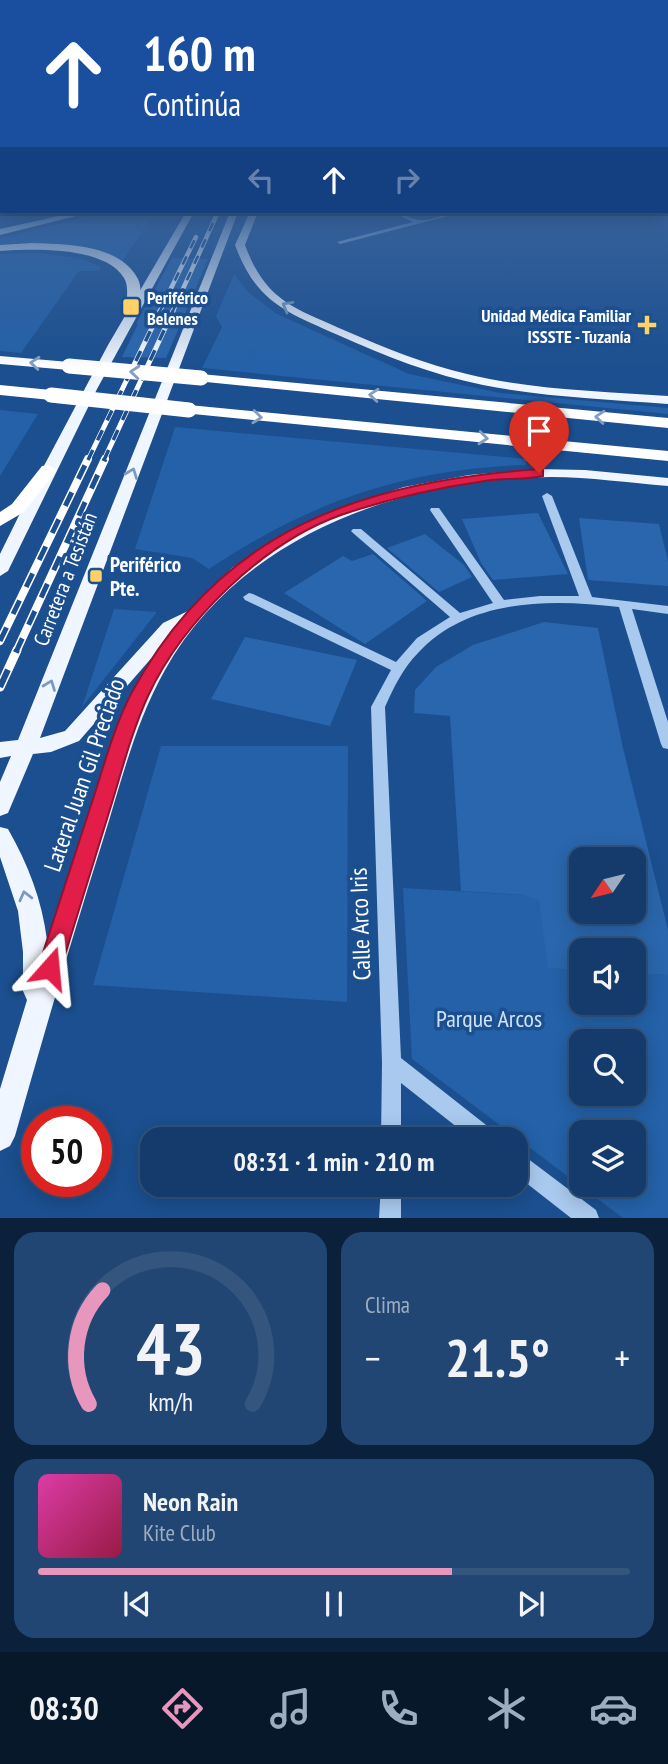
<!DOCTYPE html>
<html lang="es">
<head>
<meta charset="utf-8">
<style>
  body { margin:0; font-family:"PT Sans Narrow",sans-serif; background:#214673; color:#f1f3f6; height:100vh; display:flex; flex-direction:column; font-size:26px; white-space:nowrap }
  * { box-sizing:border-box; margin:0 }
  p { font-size:23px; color:#9dadc1 }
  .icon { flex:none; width:38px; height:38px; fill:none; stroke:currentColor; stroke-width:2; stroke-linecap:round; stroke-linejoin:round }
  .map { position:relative; height:1218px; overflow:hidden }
  .side { display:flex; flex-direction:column; gap:14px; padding:14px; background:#0b203b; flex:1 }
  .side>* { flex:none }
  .hud { position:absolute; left:0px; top:0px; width:668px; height:214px; box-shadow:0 4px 18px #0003,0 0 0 2px #33557e; background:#1a4fa0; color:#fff; overflow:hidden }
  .needle { width:46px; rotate:235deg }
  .fabs { position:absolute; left:569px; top:847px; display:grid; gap:14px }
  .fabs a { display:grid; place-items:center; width:77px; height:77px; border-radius:14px; background:#143b6b; box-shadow:0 4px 18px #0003,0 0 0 2px #33557e; font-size:35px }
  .speed { position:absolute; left:21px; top:1106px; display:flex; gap:14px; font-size:35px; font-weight:700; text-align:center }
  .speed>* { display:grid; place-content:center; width:91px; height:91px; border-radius:50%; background:#143b6b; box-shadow:0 4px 18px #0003,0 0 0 2px #33557e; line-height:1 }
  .speed .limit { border:10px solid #d22; background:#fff; color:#111 }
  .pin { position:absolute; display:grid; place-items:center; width:60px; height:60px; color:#fff; margin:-72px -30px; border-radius:50% 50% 50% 0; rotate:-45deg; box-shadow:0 0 7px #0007 }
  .pin .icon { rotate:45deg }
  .me { position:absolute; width:77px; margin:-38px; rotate:18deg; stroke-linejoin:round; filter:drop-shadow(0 0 5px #0008) }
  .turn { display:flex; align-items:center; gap:24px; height:147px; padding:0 28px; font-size:32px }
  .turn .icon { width:91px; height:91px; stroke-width:2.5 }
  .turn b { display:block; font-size:49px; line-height:60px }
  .lanes { display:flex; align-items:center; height:66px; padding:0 28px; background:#0003; justify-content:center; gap:35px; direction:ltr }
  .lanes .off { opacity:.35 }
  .big { font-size:52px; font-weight:600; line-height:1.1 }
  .side .widget { flex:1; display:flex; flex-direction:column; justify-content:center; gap:10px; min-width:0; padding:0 24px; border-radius:21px; background:#214673 }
  .side .dial { align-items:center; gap:0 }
  .dial svg { height:182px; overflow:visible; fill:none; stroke:#33557e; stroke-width:7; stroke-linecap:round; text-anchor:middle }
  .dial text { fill:#f1f3f6; stroke:none }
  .song { display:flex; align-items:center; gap:21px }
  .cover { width:84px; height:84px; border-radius:10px; background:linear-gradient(135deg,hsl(320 70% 55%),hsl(340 70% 35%)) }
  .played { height:7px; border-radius:4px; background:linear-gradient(90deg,#e797bd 70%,#33557e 70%) }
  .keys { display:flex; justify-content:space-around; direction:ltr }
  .heat { display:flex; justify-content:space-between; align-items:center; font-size:38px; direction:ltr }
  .side .tiles { flex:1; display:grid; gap:14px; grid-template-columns:1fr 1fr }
  .widget:last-child { grid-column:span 2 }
  .trip { position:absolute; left:140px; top:1127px; width:388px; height:70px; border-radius:21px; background:#143b6b; box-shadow:0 4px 18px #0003,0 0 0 2px #33557e; font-weight:600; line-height:70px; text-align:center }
  .tabs { display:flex; height:112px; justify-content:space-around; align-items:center; background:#08182b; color:#9dadc1 }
  .tabs .icon { width:49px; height:49px }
  .tabs .active { color:#e797bd }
  .tabs b { font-size:32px; color:#f1f3f6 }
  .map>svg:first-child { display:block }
</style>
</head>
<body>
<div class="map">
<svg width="668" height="1218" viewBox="0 0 668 1218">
  <rect width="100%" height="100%" fill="#1b4f8f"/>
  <path fill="#2461a8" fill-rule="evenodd" d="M108,212H155L122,262L109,254L0,245V238Z
    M40,253L82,259L101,267L99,271H79L21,353L0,351V254Z
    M234,274L248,292L277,314L409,374L500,393L668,408V414L202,368L222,327L216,316Z
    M0,410L38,414L0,476Z
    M175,427L526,459V465C403,469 310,502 209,569L192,558L135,549Z
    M114,609L157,612L82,707Z
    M161,746H348L347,1002L93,985Z
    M403,888L539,896L581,970V1003H634V973L668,975V1218H623L412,1059ZM581,1041H634V1094H581ZM581,1132H634V1185H581Z"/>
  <path fill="#2a66ad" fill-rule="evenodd" d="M172,258L208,259L166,358L122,357L138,324H136Z
    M538,513L568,574L493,580L481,563L462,519Z
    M579,518L659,524L668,561V586L588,580Z
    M425,534L464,565L472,577L439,592L387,548Z
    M373,554L427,601L365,644L284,593L343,556L352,561Z
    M544,622L598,628L623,748L668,930V975L634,973V950H581V970L548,968L539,900L524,895L461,891L450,716L414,713L415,690L436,667L473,645ZM581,859H634V912H581Z
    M245,637L357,660L330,726L211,699Z"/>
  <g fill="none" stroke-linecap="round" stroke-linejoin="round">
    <path fill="#a9c9ee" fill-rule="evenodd" d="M392,212C402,212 409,219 419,220C431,222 449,211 463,212L340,244L337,242L413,222Z
      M547,493L552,496L592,597L668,606V614L632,609L668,722V749L663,748L661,744L619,607C551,599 468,598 418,653C403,668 394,687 385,707L401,1058L495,1132L498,1139H472L401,1083V1139H381L382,1063L371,707L391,670L245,600L243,597L249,593L253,594L396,662L417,638L450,617L353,533L351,531L353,529H361L460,613L493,603L430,510L431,508H439L504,600L540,596H579L542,496Z
      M516,1152L523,1155L596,1210L599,1218H571L516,1175Z
      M381,1185H401V1218H379Z"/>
    <path fill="#f0f6ff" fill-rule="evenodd" d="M77,212H92L0,235V229Z
      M186,212H194L97,389L8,571L0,576V554L37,479L108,345Z
      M230,212H238L40,738L65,731L163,623L188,611L232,568L283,534L339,508L404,487L469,475L536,469L585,470L668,478V486C629,483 590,477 551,477C404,478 240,535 165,670C135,723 121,783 103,840C72,938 43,1037 15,1136L10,1146L0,1151V1089L27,1000L23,991V952L18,911L0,857V827L8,829C28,864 42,900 47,940L117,730L147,668L162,646L79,741L51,752L33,754L8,813L0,816V782L11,756L0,758V742L18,740Z
      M250,212H258L245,245C266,302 295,308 346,331C385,348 425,364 467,374C532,390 601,391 668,396V404C606,399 544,397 483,385C433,375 385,356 338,335C286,312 256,302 235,245Z"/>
    <path fill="#fff" fill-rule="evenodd" d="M32,243C65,244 120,244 138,279C142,287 140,298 140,307L138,310H128C125,300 130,288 124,278C105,246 33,249 0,251V245Z
      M0,356L69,362L76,366L69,370L0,364Z
      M201,374L668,418V428L196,381L194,378L196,375Z
      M0,385L51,390L59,395L51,400L0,395Z
      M189,405L668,451V461L183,413L181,410L183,407Z
      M48,465L57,470L24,512L0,526V512L12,504L42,466Z"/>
    <g stroke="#fff" stroke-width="4.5">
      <path id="rail-far3" d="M159,313L196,237
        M172,313L218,212"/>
    </g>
    <g stroke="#fff" stroke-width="5">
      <path id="rail-far2" d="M88,460L160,311
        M104,460L173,311"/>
    </g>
    <g stroke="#fff" stroke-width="8">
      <path id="rail-far1" d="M0,641L88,459
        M16,652L105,459"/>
    </g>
    <g stroke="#fff" stroke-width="9">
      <path id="rail" d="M0,687L17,650"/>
    </g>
    <use href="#rail-far3" stroke="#1b4f8f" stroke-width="2.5" stroke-dasharray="9" stroke-linecap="butt"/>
    <use href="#rail-far2" stroke="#1b4f8f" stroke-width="3.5" stroke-dasharray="11" stroke-linecap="butt"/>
    <use href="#rail-far1" stroke="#1b4f8f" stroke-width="5" stroke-dasharray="15" stroke-linecap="butt"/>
    <use href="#rail" stroke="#1b4f8f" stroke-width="6" stroke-dasharray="19" stroke-linecap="butt"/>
    <path stroke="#fff" stroke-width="15" d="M69,366L201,378
      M51,395L189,410"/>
  </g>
  <defs><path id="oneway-chevron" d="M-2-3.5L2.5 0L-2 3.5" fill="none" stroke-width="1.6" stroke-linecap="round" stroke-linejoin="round" transform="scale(1.75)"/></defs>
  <g stroke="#7b9ac1">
    <use href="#oneway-chevron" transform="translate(287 306) rotate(-151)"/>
    <use href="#oneway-chevron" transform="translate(132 473) rotate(-69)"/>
    <use href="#oneway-chevron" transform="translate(50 685) rotate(-69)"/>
    <use href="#oneway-chevron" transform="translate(25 896) rotate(-104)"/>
  </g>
  <g stroke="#829ec1">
    <use href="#oneway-chevron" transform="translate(35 363) rotate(-175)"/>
    <use href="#oneway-chevron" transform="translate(135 372) rotate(-175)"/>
    <use href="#oneway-chevron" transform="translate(374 395) rotate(-175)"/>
    <use href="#oneway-chevron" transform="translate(257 417) rotate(6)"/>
    <use href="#oneway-chevron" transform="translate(600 417) rotate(-175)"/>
    <use href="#oneway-chevron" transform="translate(483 438) rotate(6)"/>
  </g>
  <linearGradient id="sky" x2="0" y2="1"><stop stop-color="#0f2b4f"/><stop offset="0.54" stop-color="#39639b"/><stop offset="1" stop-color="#39639b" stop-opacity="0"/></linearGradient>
  <rect width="668" height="368" fill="url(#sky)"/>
  <path fill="#e11d48" stroke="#92132f" stroke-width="2" d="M539,469L543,470V476C525,480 504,478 485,481C436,488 388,499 341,515C263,543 183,621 148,696C132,731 122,770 111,806C94,860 78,914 61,968L58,976L50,979L42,976L38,968C56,913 74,857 92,802C104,766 114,726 132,692C221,528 363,482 539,469Z"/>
  <g fill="#ffd166" stroke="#1b4f8f" stroke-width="2.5">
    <rect x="122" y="298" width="18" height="18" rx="3.5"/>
    <path d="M643.5 314.5h7v7h7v7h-7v7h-7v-7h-7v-7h7z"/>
    <rect x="89" y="569" width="14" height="14" rx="3.5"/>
  </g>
  <g text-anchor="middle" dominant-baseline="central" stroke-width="7" stroke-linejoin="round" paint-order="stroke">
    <g font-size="18" font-weight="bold" fill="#fff" stroke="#1b4f8f" text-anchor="start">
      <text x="147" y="297">Periférico<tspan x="147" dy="21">Belenes</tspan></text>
      <text x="631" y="315" text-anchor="end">Unidad Médica Familiar<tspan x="631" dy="21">ISSSTE - Tuzanía</tspan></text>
    </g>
    <g font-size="21" font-weight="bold" fill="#fff" stroke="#1b4f8f" text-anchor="start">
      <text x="110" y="564">Periférico<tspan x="110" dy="24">Pte.</tspan></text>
    </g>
    <g font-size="21" fill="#fff" stroke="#1b4f8f">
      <text transform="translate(65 579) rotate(-69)">Carretera a Tesistán</text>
    </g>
    <g font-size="24" fill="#fff" stroke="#1b4f8f">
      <text transform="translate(84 775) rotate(-71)">Lateral Juan Gil Preciado</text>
      <text transform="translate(360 924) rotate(-92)">Calle Arco Iris</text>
    </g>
    <g font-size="24" fill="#cfe3fa" stroke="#1b4f8f">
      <text x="489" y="1018">Parque Arcos</text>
    </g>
  </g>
</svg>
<div class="fabs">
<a><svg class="needle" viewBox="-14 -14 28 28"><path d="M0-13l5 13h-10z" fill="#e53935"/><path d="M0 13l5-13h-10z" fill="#9dadc1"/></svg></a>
<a><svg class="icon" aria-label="sound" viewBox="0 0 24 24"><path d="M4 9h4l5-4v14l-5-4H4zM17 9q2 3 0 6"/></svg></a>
<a><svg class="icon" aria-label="search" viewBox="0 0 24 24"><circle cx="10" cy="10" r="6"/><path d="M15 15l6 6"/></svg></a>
<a><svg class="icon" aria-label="layers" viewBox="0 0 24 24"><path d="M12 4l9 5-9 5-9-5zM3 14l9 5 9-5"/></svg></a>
</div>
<div class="speed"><div class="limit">50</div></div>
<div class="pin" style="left:539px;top:473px;background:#d93025"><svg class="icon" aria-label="arrive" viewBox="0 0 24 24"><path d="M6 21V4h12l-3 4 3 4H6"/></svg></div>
<svg class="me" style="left:50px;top:968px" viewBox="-20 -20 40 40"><path d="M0-17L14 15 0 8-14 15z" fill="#e11d48" stroke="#fff" stroke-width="4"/></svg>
<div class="trip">08:31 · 1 min · 210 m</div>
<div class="hud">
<div class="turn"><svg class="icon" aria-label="ahead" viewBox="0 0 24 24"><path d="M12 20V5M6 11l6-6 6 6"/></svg><div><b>160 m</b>Continúa</div></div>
<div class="lanes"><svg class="icon off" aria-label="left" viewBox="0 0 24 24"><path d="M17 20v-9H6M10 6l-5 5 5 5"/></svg><svg class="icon" aria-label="ahead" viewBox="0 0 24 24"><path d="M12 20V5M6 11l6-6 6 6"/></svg><svg class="icon off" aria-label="right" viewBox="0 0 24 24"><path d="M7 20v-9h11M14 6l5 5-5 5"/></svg></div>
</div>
</div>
<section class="side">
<div class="tiles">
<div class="widget dial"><svg viewBox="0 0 100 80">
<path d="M14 69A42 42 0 1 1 86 69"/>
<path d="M14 69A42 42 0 0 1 20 19" stroke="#e797bd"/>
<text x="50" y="56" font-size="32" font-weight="700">43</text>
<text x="50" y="72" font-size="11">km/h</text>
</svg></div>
<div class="widget"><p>Clima</p>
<div class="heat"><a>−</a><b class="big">21.5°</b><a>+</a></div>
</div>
<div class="widget">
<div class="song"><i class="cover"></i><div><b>Neon Rain</b><p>Kite Club</p></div></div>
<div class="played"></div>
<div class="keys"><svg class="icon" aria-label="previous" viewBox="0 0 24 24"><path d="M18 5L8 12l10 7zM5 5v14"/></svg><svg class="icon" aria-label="pause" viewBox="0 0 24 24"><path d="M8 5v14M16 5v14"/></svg><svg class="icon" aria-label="next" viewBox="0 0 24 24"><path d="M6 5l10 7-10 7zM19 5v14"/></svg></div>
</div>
</div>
</section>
<nav class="tabs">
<b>08:30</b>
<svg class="icon active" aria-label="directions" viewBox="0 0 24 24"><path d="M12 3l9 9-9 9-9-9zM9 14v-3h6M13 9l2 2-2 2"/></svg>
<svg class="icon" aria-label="music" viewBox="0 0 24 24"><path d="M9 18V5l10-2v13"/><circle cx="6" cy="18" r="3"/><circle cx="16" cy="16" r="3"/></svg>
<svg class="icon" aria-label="phone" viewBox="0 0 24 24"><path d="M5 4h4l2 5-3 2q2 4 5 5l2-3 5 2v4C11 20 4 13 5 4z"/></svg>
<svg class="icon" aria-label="climate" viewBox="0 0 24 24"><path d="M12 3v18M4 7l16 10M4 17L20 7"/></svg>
<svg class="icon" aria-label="car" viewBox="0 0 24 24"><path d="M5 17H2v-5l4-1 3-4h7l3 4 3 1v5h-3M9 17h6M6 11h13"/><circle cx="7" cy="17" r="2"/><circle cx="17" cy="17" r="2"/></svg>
</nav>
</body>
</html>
